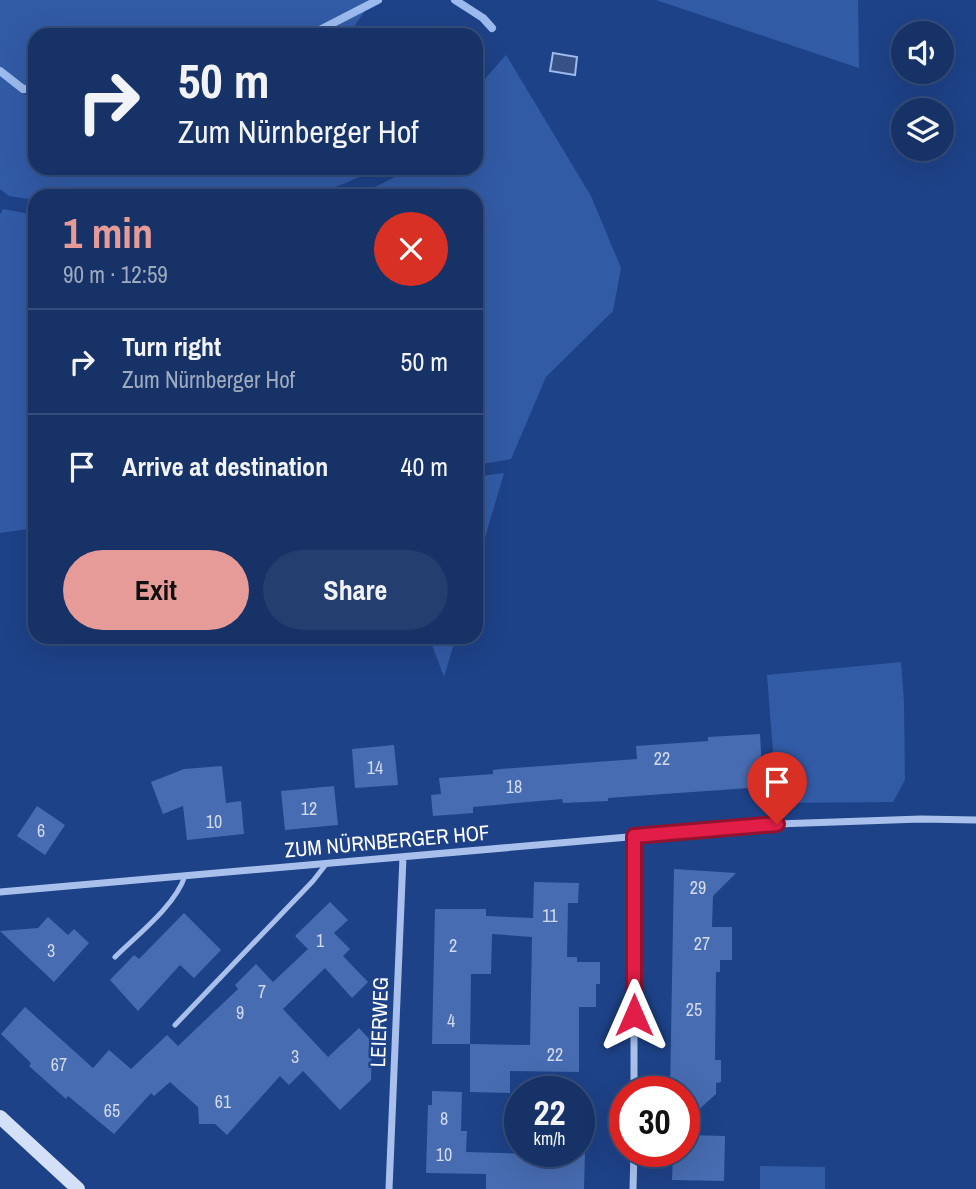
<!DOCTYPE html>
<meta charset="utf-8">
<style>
:root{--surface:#163266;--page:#233e6f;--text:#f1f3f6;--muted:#9eaabf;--line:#354d7a;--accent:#e69b98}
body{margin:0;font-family:"Archivo Narrow",sans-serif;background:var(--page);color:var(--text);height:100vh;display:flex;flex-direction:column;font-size:26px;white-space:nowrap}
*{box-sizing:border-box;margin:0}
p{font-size:23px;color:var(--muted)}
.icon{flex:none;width:38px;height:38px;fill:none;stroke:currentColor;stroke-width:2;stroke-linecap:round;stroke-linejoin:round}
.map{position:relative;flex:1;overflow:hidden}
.drawer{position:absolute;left:28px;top:189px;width:455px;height:455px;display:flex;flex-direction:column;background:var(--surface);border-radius:21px;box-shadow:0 7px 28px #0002,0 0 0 2px var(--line)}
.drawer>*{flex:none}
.top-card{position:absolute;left:28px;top:28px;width:455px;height:147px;border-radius:21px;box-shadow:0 7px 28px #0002,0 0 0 2px var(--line);background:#163266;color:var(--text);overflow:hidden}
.buttons{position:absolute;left:891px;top:21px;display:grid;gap:14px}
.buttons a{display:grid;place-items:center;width:63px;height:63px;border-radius:50%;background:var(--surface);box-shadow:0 7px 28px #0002,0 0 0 2px var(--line);font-size:35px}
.speed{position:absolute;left:504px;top:1076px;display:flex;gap:14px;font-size:35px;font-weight:700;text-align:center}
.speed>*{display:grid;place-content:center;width:91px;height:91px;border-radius:50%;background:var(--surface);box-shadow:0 7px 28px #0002,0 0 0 2px var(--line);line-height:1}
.speed small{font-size:18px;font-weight:400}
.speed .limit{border:10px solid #d22;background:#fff;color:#111}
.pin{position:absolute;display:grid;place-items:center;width:60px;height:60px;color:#fff;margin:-72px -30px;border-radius:50% 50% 50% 0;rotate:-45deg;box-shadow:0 0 7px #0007}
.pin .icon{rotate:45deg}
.me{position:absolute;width:77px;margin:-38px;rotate:0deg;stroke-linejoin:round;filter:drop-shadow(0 0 5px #0008)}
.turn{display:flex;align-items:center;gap:24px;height:147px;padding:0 35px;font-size:32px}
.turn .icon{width:91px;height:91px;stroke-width:2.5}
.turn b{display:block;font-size:49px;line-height:60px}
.round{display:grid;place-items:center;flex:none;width:74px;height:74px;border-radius:37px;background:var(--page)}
.summary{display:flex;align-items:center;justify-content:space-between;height:119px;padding:0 35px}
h1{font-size:42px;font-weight:700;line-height:52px;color:var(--accent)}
.primary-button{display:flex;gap:14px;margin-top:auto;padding:14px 35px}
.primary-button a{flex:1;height:80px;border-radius:42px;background:var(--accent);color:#111;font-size:28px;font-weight:700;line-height:80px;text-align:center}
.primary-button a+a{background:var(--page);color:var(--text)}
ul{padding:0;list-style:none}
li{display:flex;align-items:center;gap:21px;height:105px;padding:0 35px;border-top:2px solid var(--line)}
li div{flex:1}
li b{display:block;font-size:26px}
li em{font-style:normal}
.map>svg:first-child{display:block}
.green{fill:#325ba6}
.water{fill:#375286;stroke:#9cbaed;stroke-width:2}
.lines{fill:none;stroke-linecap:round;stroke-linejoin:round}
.stream{stroke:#9cbaed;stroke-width:8}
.building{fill:#476cb1;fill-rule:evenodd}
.service{stroke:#a8c0eb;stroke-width:5}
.minor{stroke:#a8c0eb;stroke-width:7}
.secondary{stroke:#d4e0f8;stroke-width:14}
.route-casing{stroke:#92132f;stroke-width:18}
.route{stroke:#e11d48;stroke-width:12}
.labels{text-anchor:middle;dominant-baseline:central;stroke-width:5;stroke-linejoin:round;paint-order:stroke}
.number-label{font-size:18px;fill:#d1daec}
.street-label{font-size:21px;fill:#fff;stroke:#1e4288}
</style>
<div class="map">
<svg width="976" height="1189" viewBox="0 0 976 1189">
<rect width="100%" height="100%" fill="#1e4288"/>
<path class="green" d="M 0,0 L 373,0 L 355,25 L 362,35 L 35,35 L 35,95 L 24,93 L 28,97 L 35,96 L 35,168 L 381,168 L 314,196 L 271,196 L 270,193 L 270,196 L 35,196 L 35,200 L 9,196 L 0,189 Z
M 656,0 L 858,0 L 859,68 Z
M 506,55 L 591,196 L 621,268 L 613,311 L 546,377 L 511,459 L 476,465 L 476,196 L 357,196 L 397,176 L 404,168 L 476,168 L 476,89 Z
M 3,209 L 35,215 L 35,528 L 0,533 L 0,215 Z
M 504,473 L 476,568 L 476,477 Z
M 429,637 L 456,637 L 444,677 Z
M 901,662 L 904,702 L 905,780 L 893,802 L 777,803 L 767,675 Z
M 760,1166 L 825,1167 L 825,1189 L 760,1189 Z"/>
<path class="water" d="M 553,53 L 577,57 L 575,75 L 550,71 Z"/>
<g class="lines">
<path class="stream" d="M 455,0 L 483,18 L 492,28
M 310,35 L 378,0
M 0,71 L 23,89 L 35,89"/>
</g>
<path class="building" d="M 760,734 L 763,787 L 608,798 L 608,801 L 563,803 L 562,799 L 473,807 L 473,813 L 433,816 L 431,795 L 441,794 L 439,778 L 493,774 L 493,770 L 500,769 L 637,759 L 636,746 L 708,741 L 708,737 Z
M 394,745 L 398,785 L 355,788 L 352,749 Z
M 222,766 L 226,803 L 241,801 L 244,834 L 187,840 L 183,806 L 163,814 L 151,782 L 184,769 Z
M 334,786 L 338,825 L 285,830 L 281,791 Z
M 37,806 L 65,825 L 45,855 L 17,836 Z
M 674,869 L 736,873 L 713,896 L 712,927 L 732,927 L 732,960 L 720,960 L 720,972 L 716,972 L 715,1060 L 721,1060 L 721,1082 L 716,1083 L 716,1094 L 684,1123 L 684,1092 L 670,1092 Z
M 534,882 L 579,883 L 578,903 L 568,903 L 567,957 L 577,957 L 577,962 L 600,962 L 600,984 L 596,984 L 596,1007 L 579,1007 L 579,1072 L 510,1071 L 510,1093 L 470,1092 L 470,1044 L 432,1044 L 435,909 L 486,909 L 486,916 L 533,918 ZM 492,934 L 532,937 L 530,1045 L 470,1044 L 471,974 L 491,974 Z
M 330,902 L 348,920 L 334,933 L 350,949 L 343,956 L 368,982 L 352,998 L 325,968 L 283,1009 L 328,1057 L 359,1028 L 372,1042 L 371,1080 L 340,1110 L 303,1071 L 289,1085 L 280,1076 L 227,1135 L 215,1124 L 199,1124 L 198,1107 L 170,1082 L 154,1096 L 151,1093 L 114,1134 L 68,1096 L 66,1099 L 29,1066 L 31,1063 L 1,1034 L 25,1007 L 93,1068 L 109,1050 L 131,1069 L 167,1035 L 178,1046 L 238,989 L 235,985 L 256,964 L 273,982 L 308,949 L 295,936 Z
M 184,913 L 221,950 L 194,978 L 180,965 L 138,1011 L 110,980 L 134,955 L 139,959 Z
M 48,917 L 68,935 L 74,929 L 89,943 L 54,982 L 0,931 L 38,928 Z
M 432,1091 L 462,1092 L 461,1131 L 467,1131 L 466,1152 L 532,1154 L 532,1152 L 585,1152 L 584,1189 L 486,1189 L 486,1174 L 426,1173 L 428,1105 L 432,1105 Z
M 684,1135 L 725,1136 L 724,1181 L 672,1180 L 673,1152 L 684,1152 Z"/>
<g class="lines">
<path class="service" d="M 115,957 C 137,935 175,906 185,876
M 175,1025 L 313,881 L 327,863"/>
<path class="minor" d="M 0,892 L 777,824 L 921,819 L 976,820
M 634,1092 L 634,836
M 389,1189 L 403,857
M 633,1189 L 634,1152"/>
<path class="secondary" d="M 0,1117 L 78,1189"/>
</g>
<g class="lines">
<defs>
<path id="route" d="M 634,1015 L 634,836 L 777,824"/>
</defs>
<use href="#route" class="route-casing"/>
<use href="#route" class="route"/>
</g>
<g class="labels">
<g class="number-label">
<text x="662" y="758">22</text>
<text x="375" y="767">14</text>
<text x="514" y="786">18</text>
<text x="309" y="808">12</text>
<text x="214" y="821">10</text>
<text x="41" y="830">6</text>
<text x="698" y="887">29</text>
<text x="550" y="915">11</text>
<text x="320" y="940">1</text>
<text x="702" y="943">27</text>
<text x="453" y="945">2</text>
<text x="51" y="950">3</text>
<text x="262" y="991">7</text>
<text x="694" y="1009">25</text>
<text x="240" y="1012">9</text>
<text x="451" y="1020">4</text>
<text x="555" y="1054">22</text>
<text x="295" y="1056">3</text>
<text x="59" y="1064">67</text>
<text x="223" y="1101">61</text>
<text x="112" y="1110">65</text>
<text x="444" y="1118">8</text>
<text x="444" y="1154">10</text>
</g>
<g class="street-label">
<text transform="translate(387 841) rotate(-5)">ZUM NÜRNBERGER HOF</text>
<text transform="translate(379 1022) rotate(-88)">LEIERWEG</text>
</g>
</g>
</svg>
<div class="buttons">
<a><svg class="icon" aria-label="sound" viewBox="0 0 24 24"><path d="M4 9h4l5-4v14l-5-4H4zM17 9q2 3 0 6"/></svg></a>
<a><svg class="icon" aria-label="layers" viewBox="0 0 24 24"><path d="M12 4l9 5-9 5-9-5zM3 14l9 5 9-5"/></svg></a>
</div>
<div class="speed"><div>22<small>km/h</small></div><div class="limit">30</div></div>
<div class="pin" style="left:777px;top:824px;background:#d93025"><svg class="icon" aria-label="arrive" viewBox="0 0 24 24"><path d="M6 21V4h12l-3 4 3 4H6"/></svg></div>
<svg class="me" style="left:634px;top:1015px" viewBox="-20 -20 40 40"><path d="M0-17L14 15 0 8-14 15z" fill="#e11d48" stroke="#fff" stroke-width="4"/></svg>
<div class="top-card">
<div class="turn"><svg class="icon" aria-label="right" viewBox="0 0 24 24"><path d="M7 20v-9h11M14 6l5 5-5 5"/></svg><div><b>50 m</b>Zum Nürnberger Hof</div></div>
</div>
<section class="drawer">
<div class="summary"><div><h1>1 min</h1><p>90 m · 12:59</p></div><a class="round" style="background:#d93025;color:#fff"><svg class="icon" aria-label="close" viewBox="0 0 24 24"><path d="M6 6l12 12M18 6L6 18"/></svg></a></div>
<ul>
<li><svg class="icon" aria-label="right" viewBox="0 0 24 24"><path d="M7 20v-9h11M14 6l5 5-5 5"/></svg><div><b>Turn right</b><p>Zum Nürnberger Hof</p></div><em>50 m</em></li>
<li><svg class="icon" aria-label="arrive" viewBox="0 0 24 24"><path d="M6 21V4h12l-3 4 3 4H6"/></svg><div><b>Arrive at destination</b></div><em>40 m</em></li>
</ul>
<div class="primary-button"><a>Exit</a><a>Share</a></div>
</section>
</div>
